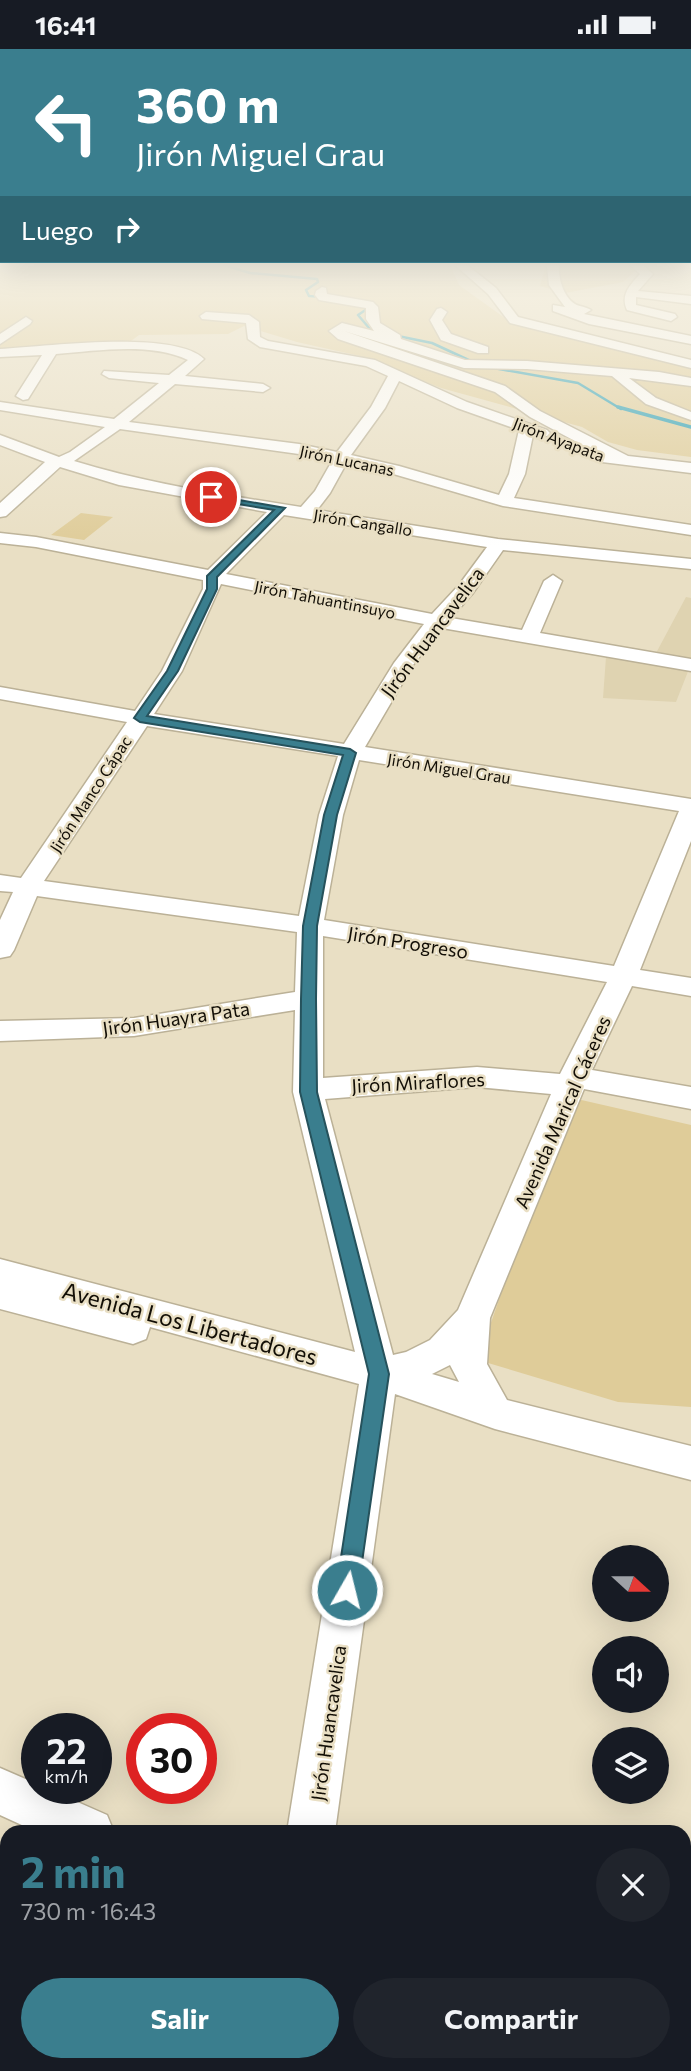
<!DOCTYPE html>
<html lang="es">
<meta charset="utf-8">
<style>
:root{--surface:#171b24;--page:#20242c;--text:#f1f3f6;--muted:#9ea1a6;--accent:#3a7e8e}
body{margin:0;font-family:Commissioner,sans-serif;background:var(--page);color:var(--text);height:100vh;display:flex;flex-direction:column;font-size:26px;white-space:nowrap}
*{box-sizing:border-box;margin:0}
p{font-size:23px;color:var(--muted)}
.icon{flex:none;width:38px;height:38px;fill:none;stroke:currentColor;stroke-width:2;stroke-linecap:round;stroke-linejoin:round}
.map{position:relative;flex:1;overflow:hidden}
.panel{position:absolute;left:0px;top:1776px;width:691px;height:247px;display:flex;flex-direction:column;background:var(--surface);border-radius:21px 21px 0 0;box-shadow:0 7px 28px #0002}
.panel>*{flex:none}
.guide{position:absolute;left:0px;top:0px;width:691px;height:214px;box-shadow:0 7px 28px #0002;background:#3a7e8e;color:#fff;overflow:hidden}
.needle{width:46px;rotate:111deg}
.controls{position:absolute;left:592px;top:1496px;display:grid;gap:14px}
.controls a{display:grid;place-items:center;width:77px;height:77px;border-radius:50%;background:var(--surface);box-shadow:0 7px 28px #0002;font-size:35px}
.speed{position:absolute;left:21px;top:1664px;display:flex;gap:14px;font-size:35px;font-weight:700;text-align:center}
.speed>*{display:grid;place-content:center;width:91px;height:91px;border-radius:50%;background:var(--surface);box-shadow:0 7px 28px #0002;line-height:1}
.speed small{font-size:18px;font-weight:400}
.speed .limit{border:10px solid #d22;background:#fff;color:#111}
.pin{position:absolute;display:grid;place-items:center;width:60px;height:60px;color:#fff;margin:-30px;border:4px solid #fff;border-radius:50%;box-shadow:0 2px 7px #0007}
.me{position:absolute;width:77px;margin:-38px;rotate:8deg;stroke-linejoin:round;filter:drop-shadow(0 0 5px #0008)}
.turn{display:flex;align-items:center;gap:24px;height:147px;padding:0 21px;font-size:32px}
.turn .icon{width:91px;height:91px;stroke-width:2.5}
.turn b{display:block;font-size:49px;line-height:60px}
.then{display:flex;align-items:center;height:66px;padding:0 21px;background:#0003;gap:14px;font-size:26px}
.round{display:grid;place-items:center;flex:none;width:74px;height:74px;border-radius:37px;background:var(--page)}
.overview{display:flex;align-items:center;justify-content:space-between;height:119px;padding:0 21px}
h1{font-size:42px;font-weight:700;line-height:52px;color:var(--accent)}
.cta{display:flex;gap:14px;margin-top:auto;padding:14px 21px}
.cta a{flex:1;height:80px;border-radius:42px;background:var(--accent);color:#fff;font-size:28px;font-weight:700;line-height:80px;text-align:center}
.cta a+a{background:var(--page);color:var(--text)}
.status{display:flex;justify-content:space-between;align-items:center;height:49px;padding:0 35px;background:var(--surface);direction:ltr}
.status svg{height:19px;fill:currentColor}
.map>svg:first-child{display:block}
.built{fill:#dfd3b1}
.green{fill:#dfcc99}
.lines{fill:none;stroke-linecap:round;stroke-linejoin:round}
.stream-far1{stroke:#229db6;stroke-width:2.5}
.stream{stroke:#229db6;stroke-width:3.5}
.minor-casing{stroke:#bbb197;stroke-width:3}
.minor{fill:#fff;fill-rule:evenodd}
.route{fill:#3a7e8e;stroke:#26525c;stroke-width:2}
.labels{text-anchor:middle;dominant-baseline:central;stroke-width:5;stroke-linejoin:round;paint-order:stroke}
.far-street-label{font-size:16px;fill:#120e06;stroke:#e9dfc4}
.street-label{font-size:19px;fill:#120e06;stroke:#e9dfc4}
.near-street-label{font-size:23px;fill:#120e06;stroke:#e9dfc4}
</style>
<div class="status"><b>16:41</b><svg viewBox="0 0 49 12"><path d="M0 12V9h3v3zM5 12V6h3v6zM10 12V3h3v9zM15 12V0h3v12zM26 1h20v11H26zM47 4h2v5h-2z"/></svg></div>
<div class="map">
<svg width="691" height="2022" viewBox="0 0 691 2022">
<rect width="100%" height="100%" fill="#e9dfc4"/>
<path class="built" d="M 686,548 L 691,549 L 691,612 L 655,606 Z
M 606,608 L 689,620 L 676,653 L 603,649 Z"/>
<path class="green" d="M 0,216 L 450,216 L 459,236 L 509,272 L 691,316 L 691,408 L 637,401 L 608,393 L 582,378 L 441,339 L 360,307 L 297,293 L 244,277 L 228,285 L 139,286 L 131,292 L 0,302 Z
M 543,216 L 642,216 L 623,233 L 565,244 L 540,237 L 545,219 Z
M 81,464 L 113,468 L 84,491 L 51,486 Z
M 577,1050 L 691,1076 L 691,1358 L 618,1353 L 478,1311 L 517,1199 Z"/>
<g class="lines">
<path class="stream-far1" d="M 224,216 L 250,224 L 317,230 L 318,233 L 306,241 L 309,247 L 325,248
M 364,256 L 367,260 L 358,266 L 370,280 L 381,283
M 393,286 L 432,294 L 473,313
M 488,318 L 578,334 L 621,360"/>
<path class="stream" d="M 618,358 L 691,378"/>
<defs>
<path id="minor" d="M 455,216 L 467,216 L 496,239 L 518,268 L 691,311 L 691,319 L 510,274 L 488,245 Z
M 547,216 L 559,216 C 558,231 565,253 580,257 C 584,258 588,259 591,261 L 584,265 L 691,287 L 691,295 L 589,275 L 553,262 L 553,256 L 565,258 L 549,236 Z
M 630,216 L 643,216 L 653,225 L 638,242 L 691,247 L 691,255 L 636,248 L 636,256 L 675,265 L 677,268 L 671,272 L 627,261 C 620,246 630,236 640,225 Z
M 322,238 L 326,239 L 327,245 L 373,253 L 378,258 L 380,274 L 400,286 L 401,290 L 465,311 L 527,312 L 659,323 L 691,329 L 691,337 L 629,329 L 656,349 L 691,363 L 691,371 L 646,355 L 612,327 L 527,320 L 464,319 L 344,282 L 505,337 L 540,362 L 628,407 L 691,414 L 691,424 L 602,413 L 600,410 L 603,407 L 530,368 L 495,343 L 338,290 L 329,282 L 342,274 L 374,282 L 366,270 L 366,259 L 319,251 L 315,246 L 316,242 Z
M 441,259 L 447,263 L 442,271 L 451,285 L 488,298 L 488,304 L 478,304 L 441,291 L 430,271 L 437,260 Z
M 206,263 L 249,266 L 259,273 L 260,288 L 268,292 L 375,311 L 467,353 L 547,381 L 550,384 L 547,387 L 533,386 L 525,425 L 514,449 L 691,476 L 691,486 L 503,457 L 390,424 L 346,415 L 330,444 L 317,461 L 498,490 L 691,510 L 691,520 L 503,501 L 473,544 L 451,569 L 522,581 L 544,532 L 553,526 L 562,532 L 540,584 L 691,610 L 691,622 L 442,579 L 413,616 L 365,698 L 691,750 L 691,792 L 640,921 L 691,929 L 691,947 L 632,937 L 592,1021 L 691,1038 L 691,1060 L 584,1040 L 490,1269 L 487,1315 L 507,1351 L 691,1397 L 691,1431 L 495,1380 L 395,1345 L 335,1783 L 287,1783 L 359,1335 L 150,1278 L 146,1290 L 133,1295 L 0,1260 L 0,1210 L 355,1303 L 293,1043 L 295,961 L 134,987 L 0,992 L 0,972 L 134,969 L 295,943 L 297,883 L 37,847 L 14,901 L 10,907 L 0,909 L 0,871 L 13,843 L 0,842 L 0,826 L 21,829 L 127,673 L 0,650 L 0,638 L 135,662 L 162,622 L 203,540 L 203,531 L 36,498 L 0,494 L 0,484 L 36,488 L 208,521 L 267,463 L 119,436 L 60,418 L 6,467 L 0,468 L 0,454 L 45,413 L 0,396 L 0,386 L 59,408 L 70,403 L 105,378 L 0,361 L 0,353 L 114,370 L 159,334 L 109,329 L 102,325 L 104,322 L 169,326 L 188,311 C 150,293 97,302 56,305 L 28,350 L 23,351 L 16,347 L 42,306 L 0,308 L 0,300 C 44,298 173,280 204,310 L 185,327 L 263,335 L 270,339 L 263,343 L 175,335 L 129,373 L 299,395 L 337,403 L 371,358 L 388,327 L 366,317 L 260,298 L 248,290 L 246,274 L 202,270 L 200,267 ZM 399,332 L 457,359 L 519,381 L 509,425 L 499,446 L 399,417 L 351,406 L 385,359 ZM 120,380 L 299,405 L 332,412 L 315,442 L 301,458 C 225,446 148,435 74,412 ZM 284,466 L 487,498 L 459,536 L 432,565 L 226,525 ZM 221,535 L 424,575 L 394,614 L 344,695 L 154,665 L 182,622 ZM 147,677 L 338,707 L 319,766 L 299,867 L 44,832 ZM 359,711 L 679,762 L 614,917 L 324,871 L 343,766 ZM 323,887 L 607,933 L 560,1025 L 477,1018 L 323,1029 ZM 477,1038 L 551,1045 L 458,1261 L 430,1291 L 406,1303 L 393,1306 L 325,1050 ZM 450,1316 L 459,1333 L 432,1325 Z
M 26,268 L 32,272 L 30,275 L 0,295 L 0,285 Z
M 0,1719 L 37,1735 L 37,1740 L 48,1740 L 107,1766 L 114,1783 L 37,1783 L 0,1766 Z
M 243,2016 L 297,2016 L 295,2022 L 241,2022 Z
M 559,2016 L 623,2016 L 626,2022 L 562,2022 Z"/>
</defs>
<use href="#minor" class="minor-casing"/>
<use href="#minor" class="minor"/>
</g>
<linearGradient id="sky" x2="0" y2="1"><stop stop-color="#59abd4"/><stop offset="0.43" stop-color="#f5f1e4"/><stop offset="1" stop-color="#f5f1e4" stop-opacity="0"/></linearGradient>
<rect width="691" height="499" fill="url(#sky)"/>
<path class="route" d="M 211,446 L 285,459 L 217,528 L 217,540 L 178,622 L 147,667 L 350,700 L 356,704 L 337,766 L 317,877 L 316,950 L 317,1043 L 389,1325 L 358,1541 L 355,1548 L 347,1552 L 339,1548 L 336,1541 L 369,1325 L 300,1043 L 301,950 L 303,877 L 324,766 L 343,706 L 140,673 L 134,669 L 167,622 L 207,540 L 207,527 L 274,461 L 208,450 L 206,448 Z"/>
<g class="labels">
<g class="far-street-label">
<text transform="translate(559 390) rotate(21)">Jirón Ayapata</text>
<text transform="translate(347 411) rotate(12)">Jirón Lucanas</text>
<text transform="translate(363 473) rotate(9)">Jirón Cangallo</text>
<text transform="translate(325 550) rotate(11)">Jirón Tahuantinsuyo</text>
<text transform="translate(449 719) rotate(9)">Jirón Miguel Grau</text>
<text transform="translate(90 745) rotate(-57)">Jirón Manco Cápac</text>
</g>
<g class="street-label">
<text transform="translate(432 583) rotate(-53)">Jirón Huancavelica</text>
<text transform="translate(408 893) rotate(9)">Jirón Progreso</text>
<text transform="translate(176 969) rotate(-8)">Jirón Huayra Pata</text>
<text transform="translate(418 1033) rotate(-3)">Jirón Miraflores</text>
<text transform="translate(562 1063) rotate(-66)">Avenida Marical Cáceres</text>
<text transform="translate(328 1674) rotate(-82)">Jirón Huancavelica</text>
</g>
<g class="near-street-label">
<text transform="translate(190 1274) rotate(15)">Avenida Los Libertadores</text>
</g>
</g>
</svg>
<div class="controls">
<a><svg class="needle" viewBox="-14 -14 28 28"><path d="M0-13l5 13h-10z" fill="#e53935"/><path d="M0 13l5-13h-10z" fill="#9ea1a6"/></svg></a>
<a><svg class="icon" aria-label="sound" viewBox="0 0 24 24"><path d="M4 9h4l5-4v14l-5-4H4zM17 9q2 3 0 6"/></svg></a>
<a><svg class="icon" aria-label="layers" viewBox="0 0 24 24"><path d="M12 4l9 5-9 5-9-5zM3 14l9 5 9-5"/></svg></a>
</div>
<div class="speed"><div>22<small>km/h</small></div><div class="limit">30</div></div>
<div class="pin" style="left:211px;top:448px;background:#d93025"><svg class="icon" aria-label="arrive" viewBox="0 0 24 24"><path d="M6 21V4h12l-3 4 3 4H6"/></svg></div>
<svg class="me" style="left:347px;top:1541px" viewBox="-20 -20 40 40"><circle r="17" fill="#3a7e8e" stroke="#fff" stroke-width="3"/><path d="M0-11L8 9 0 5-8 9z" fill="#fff"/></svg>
<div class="guide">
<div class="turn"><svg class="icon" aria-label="left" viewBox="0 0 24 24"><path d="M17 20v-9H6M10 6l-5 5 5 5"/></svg><div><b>360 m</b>Jirón Miguel Grau</div></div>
<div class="then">Luego<svg class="icon" aria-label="right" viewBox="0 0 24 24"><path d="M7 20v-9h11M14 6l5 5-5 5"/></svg></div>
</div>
<section class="panel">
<div class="overview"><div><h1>2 min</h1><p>730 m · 16:43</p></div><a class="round"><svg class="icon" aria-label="close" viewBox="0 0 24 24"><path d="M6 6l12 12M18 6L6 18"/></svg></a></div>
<div class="cta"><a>Salir</a><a>Compartir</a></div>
</section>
</div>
